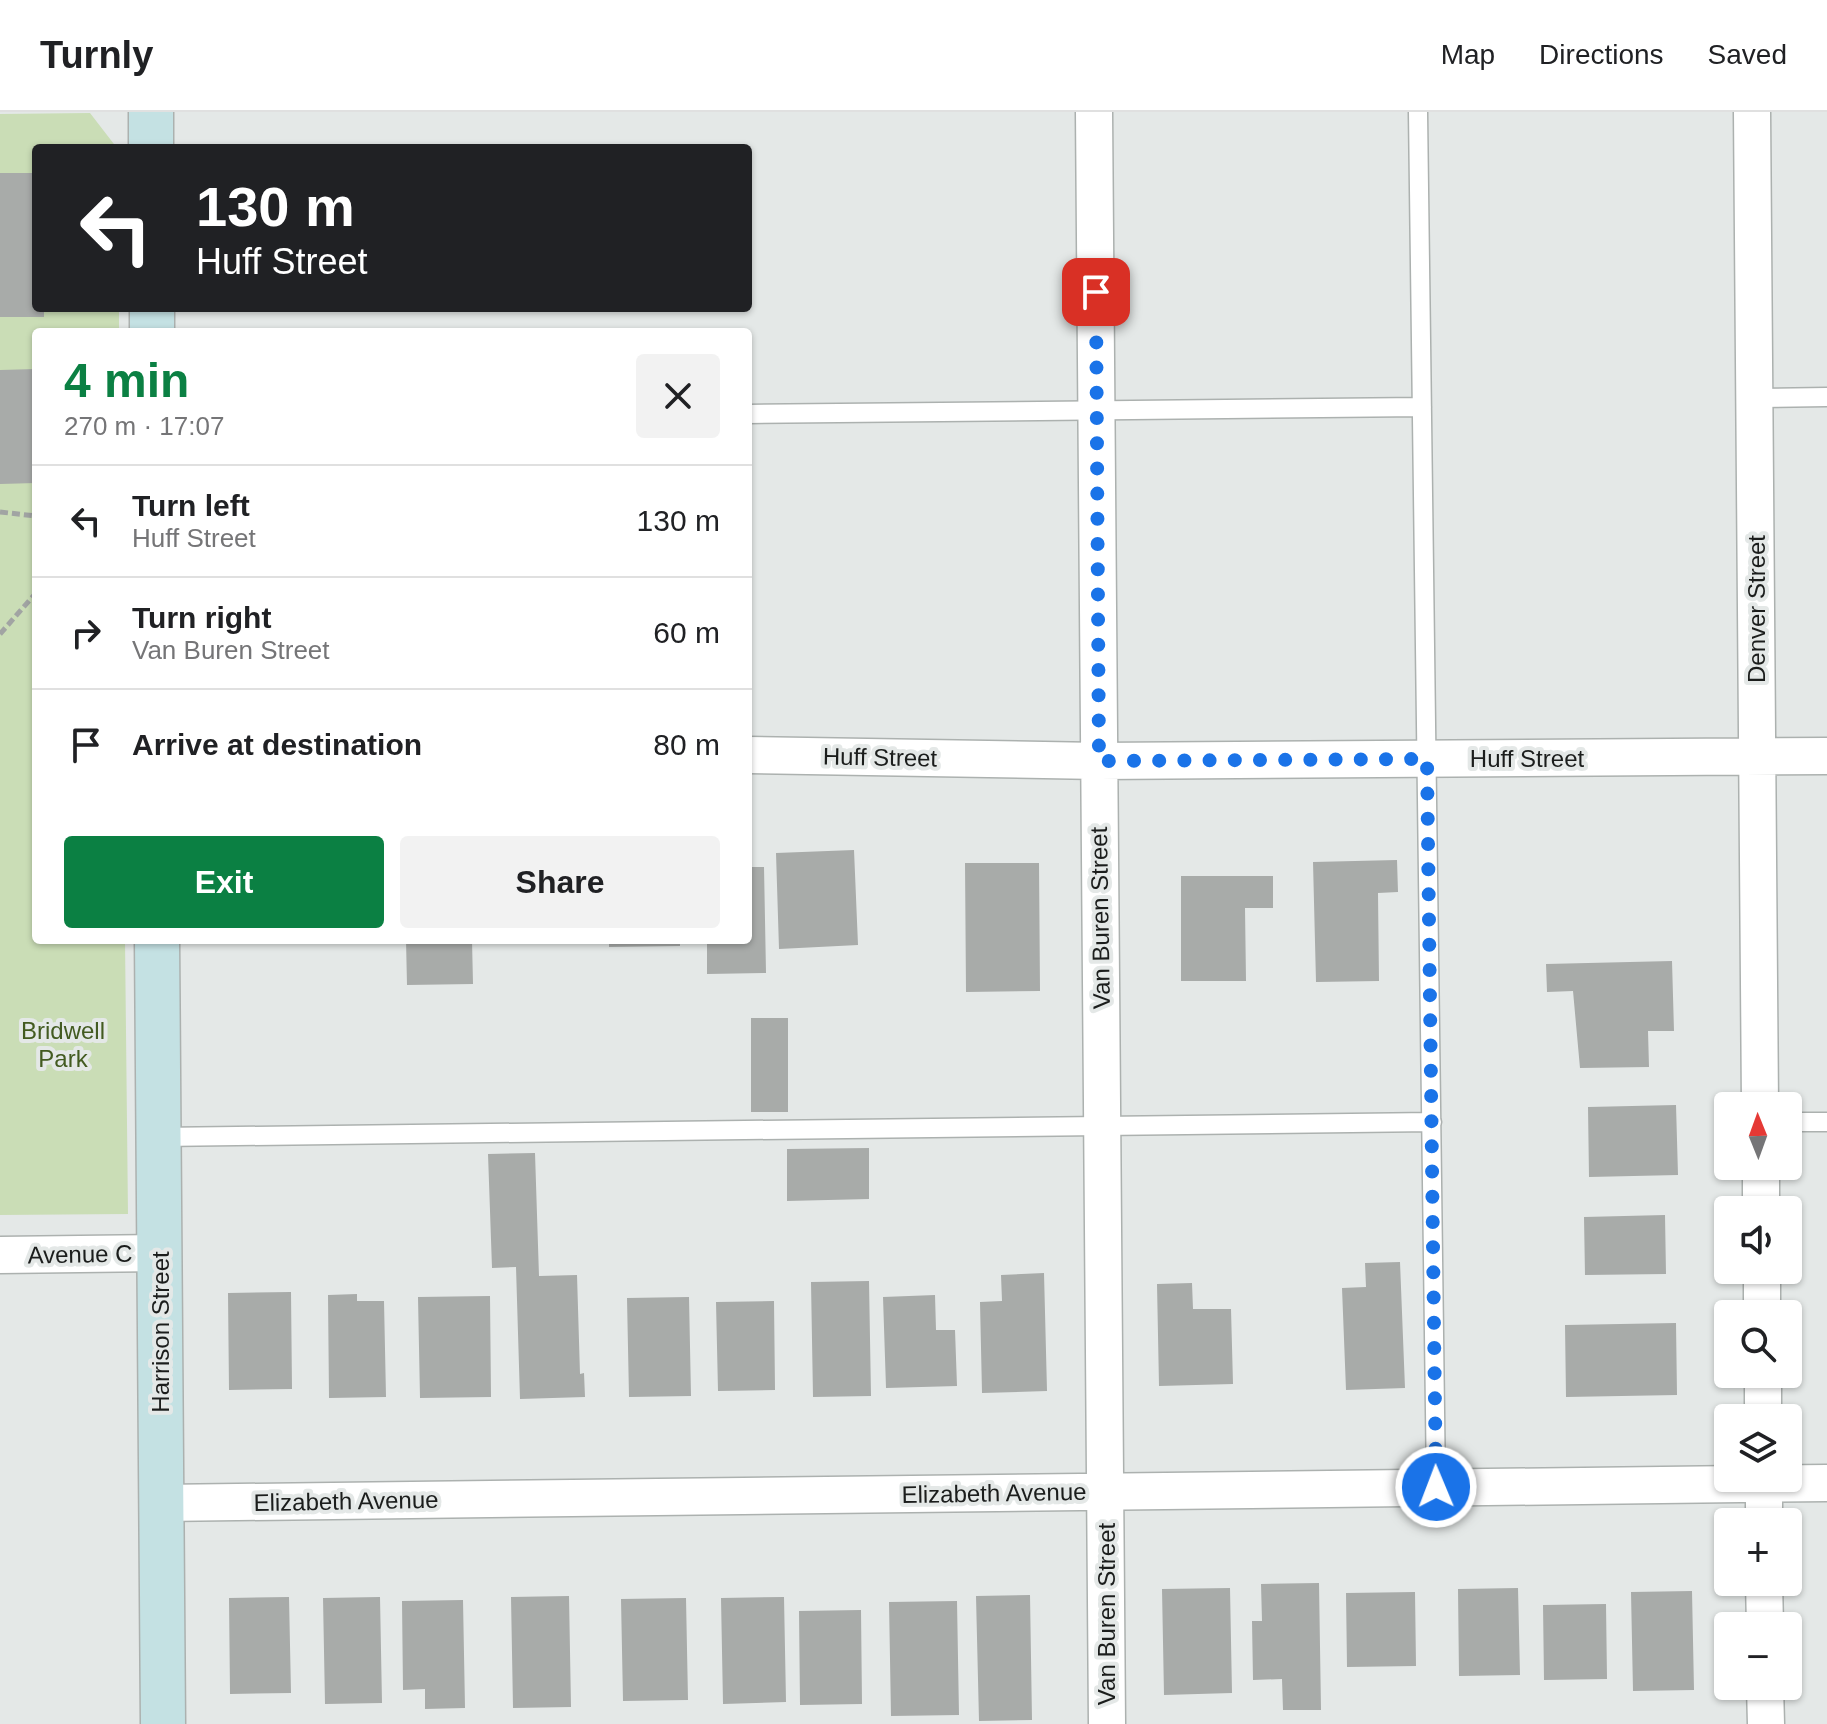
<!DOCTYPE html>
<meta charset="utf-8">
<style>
:root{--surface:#fff;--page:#f2f2f2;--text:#202124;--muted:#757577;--line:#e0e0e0;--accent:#0b8043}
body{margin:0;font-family:Helvetica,sans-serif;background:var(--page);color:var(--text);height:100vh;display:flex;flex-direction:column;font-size:30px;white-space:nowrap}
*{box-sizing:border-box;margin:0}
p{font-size:26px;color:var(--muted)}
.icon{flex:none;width:44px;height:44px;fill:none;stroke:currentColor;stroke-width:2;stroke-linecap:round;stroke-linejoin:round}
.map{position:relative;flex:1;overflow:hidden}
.side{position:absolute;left:32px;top:216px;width:720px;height:616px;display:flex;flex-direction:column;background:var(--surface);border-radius:8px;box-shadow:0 2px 6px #0004}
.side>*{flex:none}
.hud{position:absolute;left:32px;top:32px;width:720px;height:168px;border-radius:8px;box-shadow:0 2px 6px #0004;background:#202124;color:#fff;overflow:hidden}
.needle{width:52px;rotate:359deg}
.tools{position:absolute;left:1714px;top:980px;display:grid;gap:16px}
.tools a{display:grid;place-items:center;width:88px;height:88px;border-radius:8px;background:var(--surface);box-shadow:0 2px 6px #0004;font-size:40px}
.pin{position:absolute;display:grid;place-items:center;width:68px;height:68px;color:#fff;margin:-34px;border-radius:16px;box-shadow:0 4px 12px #0006}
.me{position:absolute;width:88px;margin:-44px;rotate:359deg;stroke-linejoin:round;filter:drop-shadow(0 0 6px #0008)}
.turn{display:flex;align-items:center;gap:28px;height:168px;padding:0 32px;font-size:36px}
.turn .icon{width:104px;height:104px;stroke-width:2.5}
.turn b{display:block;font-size:56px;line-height:68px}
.round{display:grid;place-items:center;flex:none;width:84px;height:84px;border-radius:8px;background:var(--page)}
.overview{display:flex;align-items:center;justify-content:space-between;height:136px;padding:0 32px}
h1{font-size:48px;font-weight:700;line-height:60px;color:var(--accent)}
.action{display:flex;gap:16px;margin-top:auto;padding:16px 32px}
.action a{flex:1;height:92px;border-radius:8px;background:var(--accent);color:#fff;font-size:32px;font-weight:700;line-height:92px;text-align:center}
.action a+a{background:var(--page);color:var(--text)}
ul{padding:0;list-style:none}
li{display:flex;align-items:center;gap:24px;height:112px;padding:0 32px;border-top:2px solid var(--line)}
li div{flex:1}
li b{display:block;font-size:30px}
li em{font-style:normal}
header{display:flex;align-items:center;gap:48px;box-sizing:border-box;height:112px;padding:0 40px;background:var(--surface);border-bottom:2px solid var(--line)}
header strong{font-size:38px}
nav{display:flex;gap:44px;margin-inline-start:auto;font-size:28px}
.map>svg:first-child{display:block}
.green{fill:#caddb6}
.building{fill:#a8aba9}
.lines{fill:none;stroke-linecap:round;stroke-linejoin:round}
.lane-casing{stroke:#acb1af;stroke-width:21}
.street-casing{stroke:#acb1af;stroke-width:39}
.secondary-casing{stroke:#acb1af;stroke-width:47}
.path{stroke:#a1a4a3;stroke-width:5;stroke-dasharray:8 4;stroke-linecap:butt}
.lane{stroke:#fff;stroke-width:18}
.street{stroke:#fff;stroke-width:36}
.secondary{stroke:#c4e1e3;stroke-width:44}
.route{stroke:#1a73e8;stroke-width:14;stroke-dasharray:0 25.2}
.labels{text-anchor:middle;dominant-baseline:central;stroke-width:8;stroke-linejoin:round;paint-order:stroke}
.street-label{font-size:24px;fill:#1b1d1c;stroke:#e4e8e7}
.park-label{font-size:24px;fill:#435b21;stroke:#e4e8e7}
</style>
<header>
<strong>Turnly</strong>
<nav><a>Map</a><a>Directions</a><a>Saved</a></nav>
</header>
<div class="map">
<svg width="1827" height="1612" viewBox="0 0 1827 1612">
<rect width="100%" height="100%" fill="#e4e8e7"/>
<path class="green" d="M 90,1 L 117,36 L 36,36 L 36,196 L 119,196 L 119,220 L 36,220 L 36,828 L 125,828 L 128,1102 L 0,1103 L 0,2 Z"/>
<path class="building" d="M 0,61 L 36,61 L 36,196 L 44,196 L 44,205 L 0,205 Z
M 36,257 L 36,371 L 0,372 L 0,258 Z
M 854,738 L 858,833 L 779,837 L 776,741 Z
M 1397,748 L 1398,780 L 1378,781 L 1379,869 L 1316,870 L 1313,750 Z
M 965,751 L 1039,751 L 1040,879 L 966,880 Z
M 748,755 L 764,755 L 766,861 L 707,862 L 707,828 L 748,828 Z
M 1181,764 L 1273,764 L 1273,796 L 1245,796 L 1246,869 L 1181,869 Z
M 406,828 L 472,828 L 473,872 L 407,873 Z
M 609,828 L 680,828 L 680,834 L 609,835 Z
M 1672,849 L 1674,919 L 1648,919 L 1649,955 L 1580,956 L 1573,879 L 1547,880 L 1546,852 Z
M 751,906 L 788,906 L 788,1000 L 751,1000 Z
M 1676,993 L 1678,1063 L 1589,1065 L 1588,995 Z
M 869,1036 L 869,1087 L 787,1089 L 787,1037 Z
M 535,1041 L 539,1164 L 577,1163 L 580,1262 L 584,1261 L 585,1285 L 520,1287 L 516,1155 L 492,1156 L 488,1042 Z
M 1665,1103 L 1666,1162 L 1585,1163 L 1584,1105 Z
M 1400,1150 L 1405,1276 L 1346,1278 L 1342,1176 L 1366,1175 L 1365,1151 Z
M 1044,1161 L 1047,1279 L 982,1281 L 980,1190 L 1002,1189 L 1001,1163 Z
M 869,1169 L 871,1284 L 813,1285 L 811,1170 Z
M 1192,1171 L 1193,1197 L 1231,1197 L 1233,1272 L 1159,1274 L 1157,1172 Z
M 291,1180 L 292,1277 L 229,1278 L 228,1181 Z
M 357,1182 L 357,1189 L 384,1189 L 386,1285 L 329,1286 L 328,1183 Z
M 935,1183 L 936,1218 L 955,1218 L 957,1274 L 886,1276 L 883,1185 Z
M 490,1184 L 491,1285 L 420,1286 L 418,1185 Z
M 689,1185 L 691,1284 L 629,1285 L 627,1186 Z
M 774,1189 L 775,1278 L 718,1279 L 716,1190 Z
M 1676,1211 L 1677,1283 L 1566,1285 L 1565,1213 Z
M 1319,1471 L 1321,1598 L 1283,1598 L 1282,1567 L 1253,1568 L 1252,1509 L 1262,1509 L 1261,1472 Z
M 1230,1476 L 1232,1581 L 1164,1583 L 1162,1477 Z
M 1518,1476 L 1520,1563 L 1459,1564 L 1458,1477 Z
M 1692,1479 L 1694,1578 L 1633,1579 L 1631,1480 Z
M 1415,1480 L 1416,1554 L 1347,1555 L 1346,1481 Z
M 1030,1483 L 1032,1608 L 979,1609 L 976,1484 Z
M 569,1484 L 571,1595 L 513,1596 L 511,1485 Z
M 289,1485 L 291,1581 L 230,1582 L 229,1486 Z
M 380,1485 L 382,1591 L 325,1592 L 323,1486 Z
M 784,1485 L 786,1590 L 723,1592 L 721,1486 Z
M 686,1486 L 688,1588 L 623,1589 L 621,1487 Z
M 463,1488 L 465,1596 L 425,1597 L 425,1577 L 403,1578 L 402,1489 Z
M 957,1489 L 959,1603 L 891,1604 L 889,1490 Z
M 1606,1492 L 1607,1567 L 1544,1568 L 1543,1493 Z
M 861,1498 L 862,1592 L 800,1593 L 799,1499 Z"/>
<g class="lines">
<defs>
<path id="lane" d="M 1418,0 L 1436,1375
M 1755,286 L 1827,285
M 748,302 L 1422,295
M 1788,1010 L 1827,1010
M 159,1025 L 1432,1010"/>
<path id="street" d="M 1094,0 L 1107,1612
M 1752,0 L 1760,994
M 748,643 L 1099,649 L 1827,644
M 1761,1054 L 1761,1098
M 0,1143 L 160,1141
M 1762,1158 L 1762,1202
M 1763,1262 L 1763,1306
M 1764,1366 L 1764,1410
M 161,1391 L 1827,1371
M 1764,1470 L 1765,1514
M 1765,1574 L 1766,1612"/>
<path id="secondary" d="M 151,0 L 151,36
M 152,196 L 152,220
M 157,828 L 163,1612"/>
</defs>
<use href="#lane" class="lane-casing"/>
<use href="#street" class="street-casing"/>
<use href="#secondary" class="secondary-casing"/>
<path class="path" d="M 0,400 L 36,404
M 0,522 L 36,481"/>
<use href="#lane" class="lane"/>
<use href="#street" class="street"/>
<use href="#secondary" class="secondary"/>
</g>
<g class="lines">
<path class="route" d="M 1096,180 L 1099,649 L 1427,647 L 1436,1375"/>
</g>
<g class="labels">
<g class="street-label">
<text transform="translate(1756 497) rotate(-90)">Denver Street</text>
<text transform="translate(880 645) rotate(1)">Huff Street</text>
<text x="1527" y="646">Huff Street</text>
<text transform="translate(1100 806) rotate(-91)">Van Buren Street</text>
<text transform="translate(80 1142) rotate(-1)">Avenue C</text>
<text transform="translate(160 1220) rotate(-90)">Harrison Street</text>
<text transform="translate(994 1381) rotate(-1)">Elizabeth Avenue</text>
<text transform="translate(346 1389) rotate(-1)">Elizabeth Avenue</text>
<text transform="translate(1106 1502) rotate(-90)">Van Buren Street</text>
</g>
<g class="park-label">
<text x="63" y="918">Bridwell<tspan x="63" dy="28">Park</tspan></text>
</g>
</g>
</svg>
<div class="tools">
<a><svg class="needle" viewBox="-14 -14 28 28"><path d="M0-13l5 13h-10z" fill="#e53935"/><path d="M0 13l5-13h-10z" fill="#757577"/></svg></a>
<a><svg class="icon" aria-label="sound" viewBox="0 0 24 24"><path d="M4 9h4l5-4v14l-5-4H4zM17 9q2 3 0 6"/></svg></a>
<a><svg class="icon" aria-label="search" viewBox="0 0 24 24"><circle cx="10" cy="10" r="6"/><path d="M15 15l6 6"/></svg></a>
<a><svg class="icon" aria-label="layers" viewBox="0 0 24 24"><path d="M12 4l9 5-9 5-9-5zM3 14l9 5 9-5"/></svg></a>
<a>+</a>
<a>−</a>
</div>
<div class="pin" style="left:1096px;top:180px;background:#d93025"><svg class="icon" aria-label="arrive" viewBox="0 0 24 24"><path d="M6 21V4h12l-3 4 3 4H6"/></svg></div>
<svg class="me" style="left:1436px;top:1375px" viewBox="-20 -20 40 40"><circle r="17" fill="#1a73e8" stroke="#fff" stroke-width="3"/><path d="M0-11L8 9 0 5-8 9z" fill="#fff"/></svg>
<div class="hud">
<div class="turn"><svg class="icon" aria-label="left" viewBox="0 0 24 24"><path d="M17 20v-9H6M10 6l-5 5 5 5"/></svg><div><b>130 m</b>Huff Street</div></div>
</div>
<section class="side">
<div class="overview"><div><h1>4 min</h1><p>270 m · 17:07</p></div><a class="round"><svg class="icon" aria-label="close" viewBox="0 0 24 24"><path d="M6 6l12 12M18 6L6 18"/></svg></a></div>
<ul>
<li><svg class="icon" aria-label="left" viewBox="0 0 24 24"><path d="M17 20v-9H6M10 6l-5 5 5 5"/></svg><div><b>Turn left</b><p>Huff Street</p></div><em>130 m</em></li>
<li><svg class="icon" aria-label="right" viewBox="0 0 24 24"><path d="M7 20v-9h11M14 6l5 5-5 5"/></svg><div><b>Turn right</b><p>Van Buren Street</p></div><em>60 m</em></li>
<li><svg class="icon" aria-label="arrive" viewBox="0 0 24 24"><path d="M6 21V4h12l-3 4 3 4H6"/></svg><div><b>Arrive at destination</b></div><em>80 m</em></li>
</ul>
<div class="action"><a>Exit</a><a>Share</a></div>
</section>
</div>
